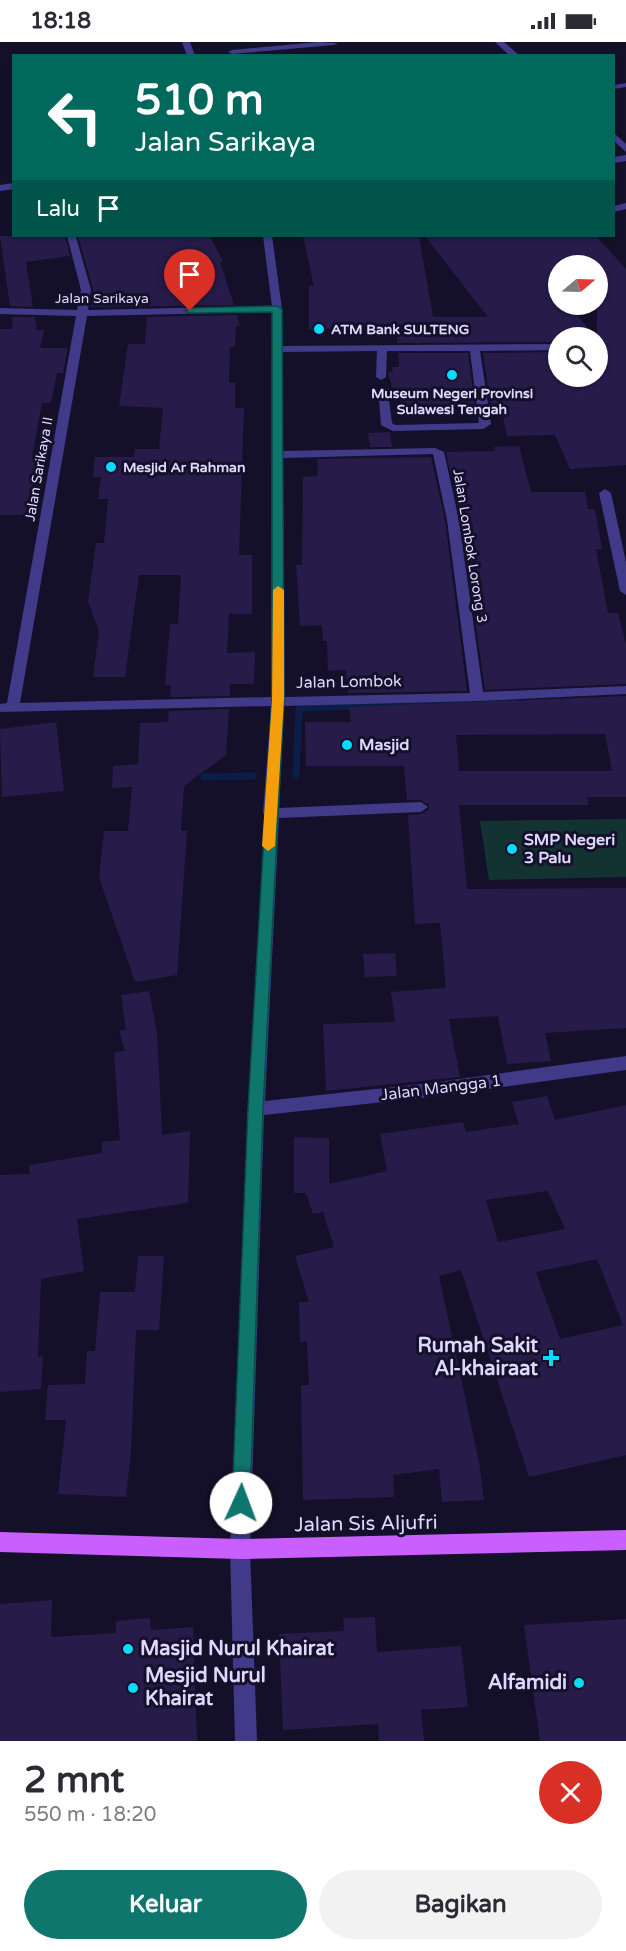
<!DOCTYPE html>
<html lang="id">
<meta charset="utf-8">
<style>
:root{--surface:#fff;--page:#f2f2f3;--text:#2b2b33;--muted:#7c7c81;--accent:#0f766e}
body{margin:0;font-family:"Varela Round",sans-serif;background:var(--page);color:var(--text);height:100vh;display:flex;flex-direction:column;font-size:22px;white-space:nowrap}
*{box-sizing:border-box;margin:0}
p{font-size:20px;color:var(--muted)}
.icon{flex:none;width:33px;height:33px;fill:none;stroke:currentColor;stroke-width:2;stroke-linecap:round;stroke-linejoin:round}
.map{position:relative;height:1699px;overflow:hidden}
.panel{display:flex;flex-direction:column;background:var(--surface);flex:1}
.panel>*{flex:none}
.banner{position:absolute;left:12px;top:12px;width:603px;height:183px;border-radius:0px;box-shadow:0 2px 4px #0004;background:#00695c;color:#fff;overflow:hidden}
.needle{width:39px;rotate:71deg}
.controls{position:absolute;left:548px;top:213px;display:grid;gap:12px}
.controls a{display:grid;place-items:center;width:60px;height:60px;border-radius:50%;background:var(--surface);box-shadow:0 2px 4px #0004;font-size:30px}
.pin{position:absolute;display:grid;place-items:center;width:51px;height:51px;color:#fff;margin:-62px -26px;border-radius:50% 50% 50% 0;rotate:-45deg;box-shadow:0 0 6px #0007}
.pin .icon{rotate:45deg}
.me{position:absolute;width:66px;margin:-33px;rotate:2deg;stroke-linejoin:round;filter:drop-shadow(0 0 4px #0008)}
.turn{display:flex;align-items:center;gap:21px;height:126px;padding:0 24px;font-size:27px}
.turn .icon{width:78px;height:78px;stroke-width:2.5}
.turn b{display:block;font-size:42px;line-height:51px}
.then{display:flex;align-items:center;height:57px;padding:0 24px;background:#0003;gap:12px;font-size:22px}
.round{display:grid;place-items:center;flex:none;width:63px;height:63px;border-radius:32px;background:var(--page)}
.overview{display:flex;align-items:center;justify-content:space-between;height:102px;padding:0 24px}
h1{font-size:36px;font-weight:700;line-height:45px}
.primary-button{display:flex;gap:12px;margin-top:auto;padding:12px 24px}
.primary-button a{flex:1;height:69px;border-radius:36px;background:var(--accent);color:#fff;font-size:24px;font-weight:700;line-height:69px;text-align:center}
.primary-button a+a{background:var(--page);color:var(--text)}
.status{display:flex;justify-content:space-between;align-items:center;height:42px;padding:0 30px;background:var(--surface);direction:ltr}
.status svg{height:16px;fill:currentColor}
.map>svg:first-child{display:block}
.green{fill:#133333}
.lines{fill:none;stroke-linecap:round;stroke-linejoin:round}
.stream{stroke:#0a1e48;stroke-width:7}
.building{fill:#271b4a;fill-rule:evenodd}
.minor{fill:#403a89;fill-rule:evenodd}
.major{fill:#ca5fff;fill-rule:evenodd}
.route{fill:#0f766e;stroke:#0a4d48;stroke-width:1.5}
.slow{fill:#f59e0b}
.poi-dot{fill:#04dbff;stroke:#151029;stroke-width:2}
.labels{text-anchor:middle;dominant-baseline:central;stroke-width:6;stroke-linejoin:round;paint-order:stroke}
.far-street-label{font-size:14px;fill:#ded8ff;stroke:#151029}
.far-poi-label{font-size:14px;font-weight:bold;fill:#ded8ff;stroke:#151029;text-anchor:start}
.street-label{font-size:16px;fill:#ded8ff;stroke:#151029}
.poi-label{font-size:16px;font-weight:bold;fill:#ded8ff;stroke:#151029;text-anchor:start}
.near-poi-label{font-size:20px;font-weight:bold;fill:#ded8ff;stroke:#151029;text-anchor:end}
.near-street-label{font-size:20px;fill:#ded8ff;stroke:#151029}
</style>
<div class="status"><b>18:18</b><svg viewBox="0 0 49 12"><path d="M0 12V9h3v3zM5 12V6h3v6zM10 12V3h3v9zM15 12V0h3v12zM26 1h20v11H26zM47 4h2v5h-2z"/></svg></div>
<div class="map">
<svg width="626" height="1699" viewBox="0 0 626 1699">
<rect width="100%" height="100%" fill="#151029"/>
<path class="green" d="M 626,777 L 626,835 L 489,838 L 480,779 Z"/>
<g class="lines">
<path class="stream" d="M 296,734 L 299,666 L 516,658
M 204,735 L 254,734"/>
</g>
<path class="building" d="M 0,194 L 65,194 L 70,214 L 26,220 L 33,265 L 10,264 Z
M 78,194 L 210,194 L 223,220 L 220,220 L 234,263 L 91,265 L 93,247 Z
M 303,194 L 419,194 L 433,275 L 488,275 L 425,194 L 596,194 L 626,227 L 626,423 L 570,427 L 555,393 L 507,394 L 501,364 L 491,364 L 483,311 L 558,310 L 558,334 L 597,334 L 597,224 L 558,224 L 558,262 L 568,262 L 596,296 L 558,296 L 558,300 L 397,301 L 397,286 L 309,287 L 309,244 L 314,244 Z
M 237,273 L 240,284 L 236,284 L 235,305 L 230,305 L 229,341 L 235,341 L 235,366 L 244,366 L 239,513 L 252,513 L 252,572 L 229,572 L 227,611 L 255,610 L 254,642 L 230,642 L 230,654 L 170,655 L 171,643 L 165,643 L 170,582 L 178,582 L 181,533 L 139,533 L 125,635 L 93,635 L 99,589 L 88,560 L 96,501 L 104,501 L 108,457 L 98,457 L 101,435 L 93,435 L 95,415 L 134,415 L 135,407 L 159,407 L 163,366 L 119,364 L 128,302 L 145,302 L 147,275 Z
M 12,275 L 35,275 L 37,288 L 44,288 L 40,306 L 67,306 L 67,310 L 63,331 L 57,331 L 51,361 L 42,361 L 32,415 L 42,415 L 31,473 L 0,473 L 0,287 L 13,287 Z
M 398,311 L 468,311 L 475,364 L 401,366 L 399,347 L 393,348 L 388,331 L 393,329 L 392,325 L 399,325 Z
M 390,390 L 392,405 L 370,405 L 368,391 Z
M 519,404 L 531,450 L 585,450 L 588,467 L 595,467 L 602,507 L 596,507 L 608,571 L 618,571 L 626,603 L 626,642 L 485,648 L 461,478 L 446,410 L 495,409 L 494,405 Z
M 431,415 L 445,478 L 467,649 L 348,651 L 346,628 L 328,629 L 327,599 L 323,599 L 322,583 L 300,584 L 296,523 L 302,523 L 303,435 L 318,434 L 317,417 Z
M 626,654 L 626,755 L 587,755 L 589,763 L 459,763 L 467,847 L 626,846 L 626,986 L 545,991 L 551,1019 L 507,1022 L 498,974 L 449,977 L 460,1035 L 326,1049 L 323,982 L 395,980 L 391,950 L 446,946 L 440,881 L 415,882 L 408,773 L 422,772 L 429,767 L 429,763 L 421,758 L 407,758 L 404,724 L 306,724 L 305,680 L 351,680 L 349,665 ZM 605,692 L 612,729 L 459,729 L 456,693 Z
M 229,667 L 226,713 L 184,744 L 181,789 L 187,789 L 177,933 L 135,940 L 99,835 L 104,789 L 128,789 L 132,745 L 112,746 L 113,724 L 138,722 L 140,681 L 168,680 L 169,669 Z
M 56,680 L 64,749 L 2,755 L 0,687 Z
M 395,911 L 397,934 L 365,935 L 363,912 Z
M 149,949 L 157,991 L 162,1093 L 190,1089 L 188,1161 L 77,1177 L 84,1229 L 41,1237 L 38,1315 L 43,1314 L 41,1347 L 0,1350 L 0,1133 L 30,1132 L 29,1123 L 102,1111 L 102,1100 L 120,1098 L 114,1010 L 125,1009 L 119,989 L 126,988 L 121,953 Z
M 547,1054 L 555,1078 L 626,1063 L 626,1413 L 529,1435 L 461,1228 L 439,1234 L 479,1420 L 484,1458 L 442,1460 L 439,1427 L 393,1433 L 394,1455 L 303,1458 L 301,1343 L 309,1343 L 307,1300 L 300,1300 L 299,1260 L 309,1260 L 295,1214 L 334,1205 L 323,1170 L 313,1172 L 306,1151 L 294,1151 L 294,1095 L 329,1096 L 329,1142 L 387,1129 L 380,1092 L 463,1080 L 466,1090 L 519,1082 L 512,1060 ZM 548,1149 L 565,1187 L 498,1200 L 486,1158 ZM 597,1217 L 623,1283 L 560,1297 L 536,1230 Z
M 138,1214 L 164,1214 L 159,1288 L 136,1288 L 131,1410 L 126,1455 L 58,1452 L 66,1378 L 45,1378 L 48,1343 L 85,1342 L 87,1309 L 95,1309 L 100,1250 L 135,1250 Z
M 52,1558 L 51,1595 L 116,1591 L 116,1579 L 150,1576 L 151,1588 L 193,1585 L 197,1699 L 0,1699 L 0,1562 Z
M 375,1575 L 377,1610 L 461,1604 L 468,1665 L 421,1668 L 424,1699 L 379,1699 L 378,1682 L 283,1688 L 279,1592 L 344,1589 L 343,1576 Z
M 626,1577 L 626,1699 L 540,1699 L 524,1583 Z"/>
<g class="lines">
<path class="minor" d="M 182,0 L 190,0 L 195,14 L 187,14 Z
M 318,0 L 338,1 L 334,3 L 232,12 L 228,10 L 232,8 Z
M 495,0 L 504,0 L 520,14 L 510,14 Z
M 626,41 L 626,45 L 614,47 L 614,43 Z
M 614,91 L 626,102 L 626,110 L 614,99 Z
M 626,113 L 626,119 L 614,121 L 614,115 Z
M 14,141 L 14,147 L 0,149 L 0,143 Z
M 626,161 L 626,167 L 614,170 L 614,164 Z
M 67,194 L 76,195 L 91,248 L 88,268 L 272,264 L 263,194 L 272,194 L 282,267 L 282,304 L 558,302 L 558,308 L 480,309 L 491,382 L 483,387 L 393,389 L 381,383 L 379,358 L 384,355 L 389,358 L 392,381 L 395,383 L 479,381 L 470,309 L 387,309 L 386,335 L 381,338 L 376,335 L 377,309 L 282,310 L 283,409 L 435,406 L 444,410 L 459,478 L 483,650 L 626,644 L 626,652 L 477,659 L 284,664 L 279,766 L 421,760 L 428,765 L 421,770 L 279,776 L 265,1059 L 430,1041 L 626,1014 L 626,1028 L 430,1055 L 264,1073 L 250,1507 L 257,1699 L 235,1699 L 230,1507 L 248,1067 L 265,774 L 263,771 L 271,664 L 0,670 L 0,662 L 7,661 L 76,274 L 0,272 L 0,266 L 77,268 L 81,248 ZM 272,270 L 271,655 L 20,661 L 87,274 ZM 433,412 L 447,478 L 470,651 L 285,655 L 283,416 Z
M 605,447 L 611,451 L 626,520 L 626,553 L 620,549 L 599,451 Z"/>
<path class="major" d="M 626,1488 L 626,1508 L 240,1517 L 0,1510 L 0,1490 L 240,1497 Z"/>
</g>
<path class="route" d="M 277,264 L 282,267 L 284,658 L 263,1067 L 250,1461 L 248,1467 L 241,1470 L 235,1467 L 232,1461 L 248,1067 L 272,658 L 272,270 L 190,271 L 185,269 L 190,266 Z"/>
<path class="slow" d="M 278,544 L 284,548 L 284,658 L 275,804 L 268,809 L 262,804 L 272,658 L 273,548 Z"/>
<g class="poi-dot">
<circle cx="319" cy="287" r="6"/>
<circle cx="452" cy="333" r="6"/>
<circle cx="111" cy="425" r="6"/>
<circle cx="347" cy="703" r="6"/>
<circle cx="512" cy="807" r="6"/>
<path d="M548 1307h6v6h6v6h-6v6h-6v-6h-6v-6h6z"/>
<circle cx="128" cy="1607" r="6"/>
<circle cx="579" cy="1641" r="6"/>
<circle cx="133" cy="1646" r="6"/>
</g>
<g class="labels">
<g class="far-street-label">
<text x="102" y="256">Jalan Sarikaya</text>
<text transform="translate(39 427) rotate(-80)">Jalan Sarikaya II</text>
<text transform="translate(470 504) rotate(81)">Jalan Lombok Lorong 3</text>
</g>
<g class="far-poi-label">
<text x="331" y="287">ATM Bank SULTENG</text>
<text x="452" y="351" text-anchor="middle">Museum Negeri Provinsi<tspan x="452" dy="16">Sulawesi Tengah</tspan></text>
<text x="123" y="425">Mesjid Ar Rahman</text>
</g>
<g class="street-label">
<text transform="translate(349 640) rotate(-1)">Jalan Lombok</text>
<text transform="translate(441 1046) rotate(-7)">Jalan Mangga 1</text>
</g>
<g class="poi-label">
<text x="359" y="703">Masjid</text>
<text x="524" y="798">SMP Negeri<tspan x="524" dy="18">3 Palu</tspan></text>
</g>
<g class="near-poi-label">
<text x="538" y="1304">Rumah Sakit<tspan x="538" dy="23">Al-khairaat</tspan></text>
<text x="140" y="1607" text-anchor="start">Masjid Nurul Khairat</text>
<text x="145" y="1634" text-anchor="start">Mesjid Nurul<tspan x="145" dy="23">Khairat</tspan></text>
<text x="567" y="1641">Alfamidi</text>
</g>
<g class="near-street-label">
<text transform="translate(366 1482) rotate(-1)">Jalan Sis Aljufri</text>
</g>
</g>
</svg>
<div class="controls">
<a><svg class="needle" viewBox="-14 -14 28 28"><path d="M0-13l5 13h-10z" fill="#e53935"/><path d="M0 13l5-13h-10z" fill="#7c7c81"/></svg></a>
<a><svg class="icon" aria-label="search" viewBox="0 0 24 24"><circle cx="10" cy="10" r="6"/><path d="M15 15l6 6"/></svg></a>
</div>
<div class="pin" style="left:190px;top:269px;background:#d93025"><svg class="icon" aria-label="arrive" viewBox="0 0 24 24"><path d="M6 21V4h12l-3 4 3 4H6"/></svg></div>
<svg class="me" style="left:241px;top:1461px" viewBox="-20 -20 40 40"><circle r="19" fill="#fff"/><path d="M0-13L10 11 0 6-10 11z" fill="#0f766e"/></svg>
<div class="banner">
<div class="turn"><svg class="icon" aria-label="left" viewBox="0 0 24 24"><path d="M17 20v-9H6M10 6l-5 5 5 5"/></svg><div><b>510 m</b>Jalan Sarikaya</div></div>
<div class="then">Lalu<svg class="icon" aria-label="arrive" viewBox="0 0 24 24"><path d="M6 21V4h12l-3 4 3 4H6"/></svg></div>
</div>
</div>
<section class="panel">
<div class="overview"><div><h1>2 mnt</h1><p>550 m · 18:20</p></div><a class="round" style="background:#d93025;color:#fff"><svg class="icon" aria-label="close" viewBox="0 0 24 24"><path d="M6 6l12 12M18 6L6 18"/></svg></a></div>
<div class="primary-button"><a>Keluar</a><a>Bagikan</a></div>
</section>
